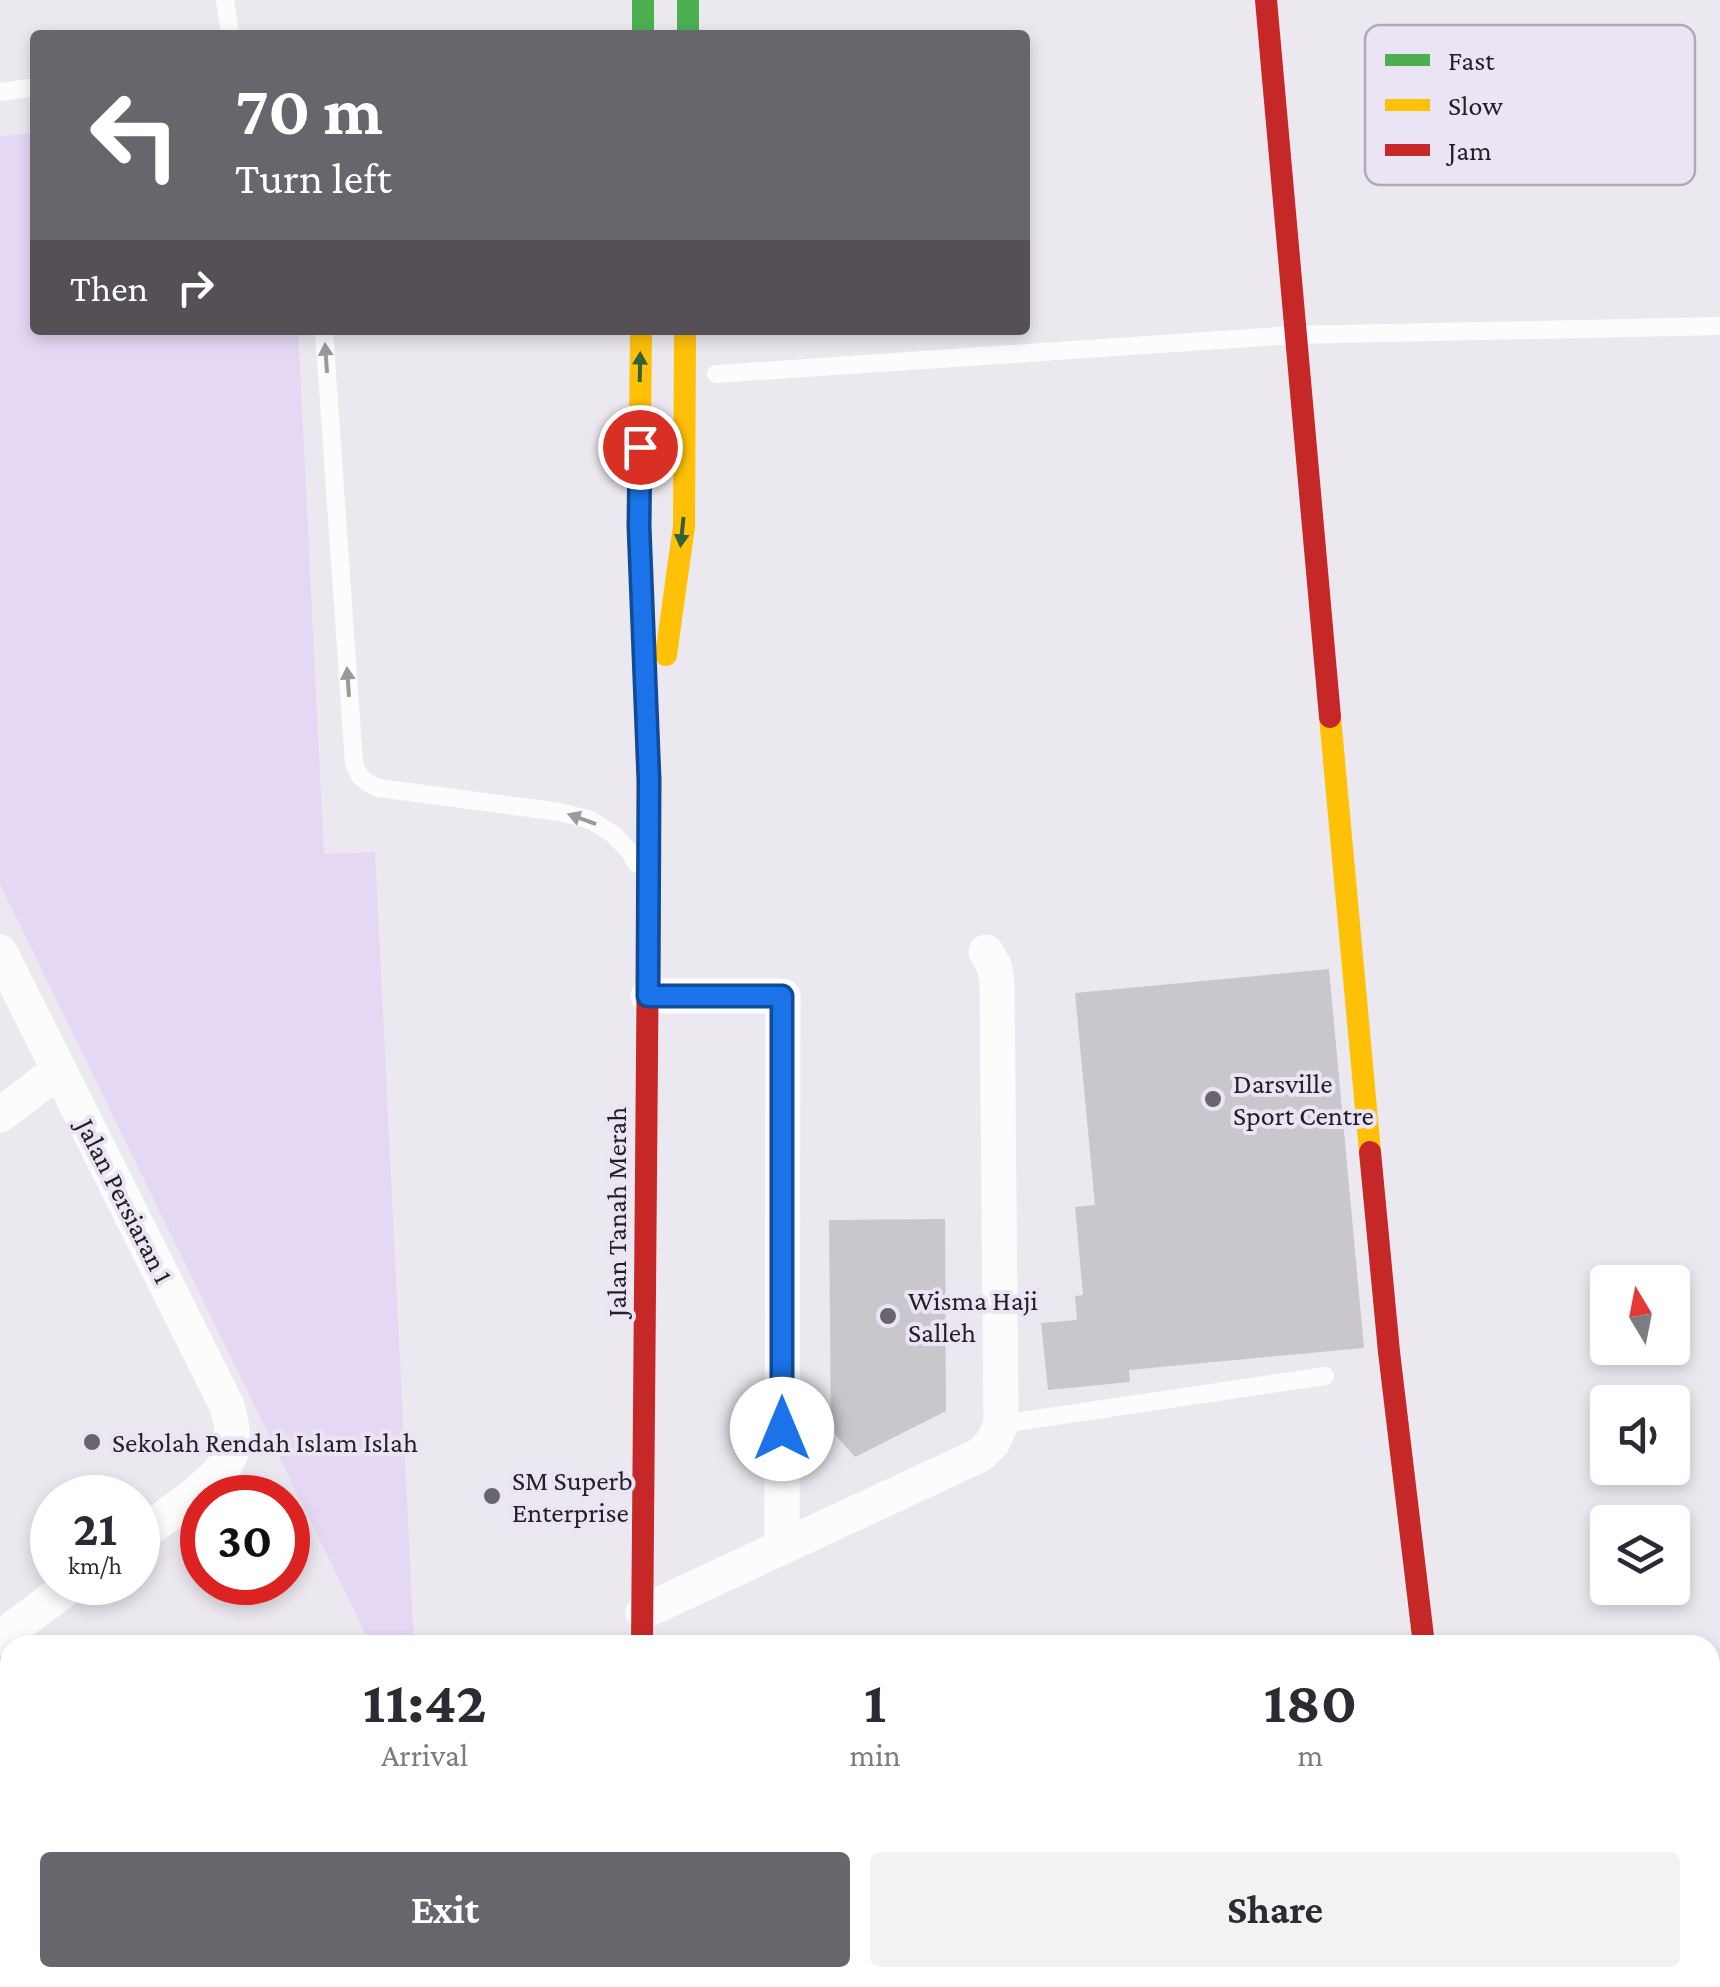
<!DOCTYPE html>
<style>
:root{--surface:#fff;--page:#f2f2f3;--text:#2b2b33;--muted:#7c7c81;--accent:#69656c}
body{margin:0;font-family:"Crimson Pro",serif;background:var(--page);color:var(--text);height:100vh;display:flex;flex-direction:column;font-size:38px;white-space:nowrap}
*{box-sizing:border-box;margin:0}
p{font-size:32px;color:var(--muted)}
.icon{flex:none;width:55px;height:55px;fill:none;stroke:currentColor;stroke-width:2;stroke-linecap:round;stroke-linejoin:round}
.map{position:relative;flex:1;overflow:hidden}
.sheet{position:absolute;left:0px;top:1635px;width:1720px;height:352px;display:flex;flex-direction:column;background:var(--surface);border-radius:30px 30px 0 0;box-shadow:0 5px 15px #0003}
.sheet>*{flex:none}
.banner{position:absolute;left:30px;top:30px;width:1000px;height:305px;border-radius:10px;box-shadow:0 5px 15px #0003;background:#69656c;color:#fff;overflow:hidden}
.needle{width:65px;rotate:350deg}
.controls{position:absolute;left:1590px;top:1265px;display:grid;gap:20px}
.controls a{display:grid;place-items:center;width:100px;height:100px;border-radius:10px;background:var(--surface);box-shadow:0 5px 15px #0003;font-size:50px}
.speed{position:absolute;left:30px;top:1475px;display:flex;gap:20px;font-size:50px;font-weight:700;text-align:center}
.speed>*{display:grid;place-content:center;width:130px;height:130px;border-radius:50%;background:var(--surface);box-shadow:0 5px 15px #0003;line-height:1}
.speed small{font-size:25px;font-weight:400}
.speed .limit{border:15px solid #d22;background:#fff;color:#111}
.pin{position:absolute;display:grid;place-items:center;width:85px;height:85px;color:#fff;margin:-42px;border:5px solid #fff;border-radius:50%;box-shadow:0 2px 10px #0007}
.me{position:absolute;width:110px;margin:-55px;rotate:0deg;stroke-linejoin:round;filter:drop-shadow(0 0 8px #0008)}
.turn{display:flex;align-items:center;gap:35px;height:210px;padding:0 40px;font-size:45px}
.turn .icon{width:130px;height:130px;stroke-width:2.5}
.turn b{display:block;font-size:70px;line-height:85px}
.then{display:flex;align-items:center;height:95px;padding:0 40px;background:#0003;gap:20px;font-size:38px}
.eta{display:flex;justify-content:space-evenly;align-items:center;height:170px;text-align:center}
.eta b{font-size:60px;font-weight:700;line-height:70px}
.cta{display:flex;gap:20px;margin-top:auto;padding:20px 40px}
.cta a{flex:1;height:115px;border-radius:10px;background:var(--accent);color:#fff;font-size:40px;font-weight:700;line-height:115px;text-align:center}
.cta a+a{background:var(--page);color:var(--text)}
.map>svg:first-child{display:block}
.green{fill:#e5d8f4}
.building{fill:#c9c6cc}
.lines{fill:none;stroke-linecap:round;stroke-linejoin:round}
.lane{stroke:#fcfcfd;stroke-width:18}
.street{stroke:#fcfcfd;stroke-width:35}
.fast{stroke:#4caf50;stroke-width:22}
.slow{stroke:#ffc107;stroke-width:22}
.jam{stroke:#c62828;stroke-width:22}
.oneway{fill:#9a999c}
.oneway2{fill:#356038}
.route-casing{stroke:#114b97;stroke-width:25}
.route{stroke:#1a73e8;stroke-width:18}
.poi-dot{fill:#69656c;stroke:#ebe4f4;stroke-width:4}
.labels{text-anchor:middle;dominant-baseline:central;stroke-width:8;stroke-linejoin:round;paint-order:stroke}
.poi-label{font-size:28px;fill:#221f25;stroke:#ebe4f4;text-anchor:start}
.street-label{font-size:28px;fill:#221f25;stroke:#ebe4f4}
.key{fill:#ebe4f4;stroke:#afa9b6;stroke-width:2.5}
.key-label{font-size:28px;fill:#221f25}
</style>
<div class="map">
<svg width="1720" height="1987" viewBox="0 0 1720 1987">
<rect width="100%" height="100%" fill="#ece8f0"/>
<path class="green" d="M 35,132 L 35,330 L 298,330 L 324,854 L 375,852 L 414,1645 L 371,1645 L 0,884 L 0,137 Z"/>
<path class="building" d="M 1329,969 L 1364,1348 L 1129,1370 L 1130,1382 L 1048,1390 L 1041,1323 L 1077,1320 L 1075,1296 L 1083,1295 L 1075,1207 L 1095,1205 L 1075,993 Z
M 945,1219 L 946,1411 L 855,1457 L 831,1430 L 829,1220 Z
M 419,1978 L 577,1978 L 577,1987 L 419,1987 Z"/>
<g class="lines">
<path class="lane" d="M 225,0 L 230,35
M 0,92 L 35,87
M 324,330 L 354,763 C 358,777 365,783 379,788 L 560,812 L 591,820 L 614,835 L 631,853 L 636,863
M 716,374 L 1294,335 L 1720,326
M 1001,1424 L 1325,1376"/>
<path class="street" d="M 0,952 L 227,1406 C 231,1421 235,1437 231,1453 C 223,1480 161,1519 138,1536
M 648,996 L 783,996 L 782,1547
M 0,1115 L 59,1070
M 643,1612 L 980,1455 L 993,1442 L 1001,1424 L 997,981 L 994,966 L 986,952
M 0,1638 L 75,1582
M 0,1884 L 10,1898
M 82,1978 L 97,1987
M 1469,1978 L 1471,1987
M 163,1987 L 167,1978
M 282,1987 L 300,1978"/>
<path class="fast" d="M 643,0 L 643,35
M 688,0 L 688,35"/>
<path class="slow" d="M 641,330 L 639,526 L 649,819
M 666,655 L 684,526 L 685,330
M 1330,717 L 1370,1152"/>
<path class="jam" d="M 1266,0 L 1330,717
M 1370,1152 L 1389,1352 L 1424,1645
M 642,1645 L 649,819
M 640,1978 L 640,1987"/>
</g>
<defs><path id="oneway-solid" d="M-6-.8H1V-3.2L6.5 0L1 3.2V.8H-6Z" transform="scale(2.5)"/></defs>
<g class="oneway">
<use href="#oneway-solid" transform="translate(326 358) rotate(-94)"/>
<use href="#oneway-solid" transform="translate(348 682) rotate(-94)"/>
<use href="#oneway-solid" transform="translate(582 819) rotate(-160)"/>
</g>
<g class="oneway2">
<use href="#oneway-solid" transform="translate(640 367) rotate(-89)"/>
<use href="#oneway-solid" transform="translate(682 532) rotate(96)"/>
</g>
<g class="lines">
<defs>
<path id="route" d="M 640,447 L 639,526 L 649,780 L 648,996 L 782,996 L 782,1429"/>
</defs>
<use href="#route" class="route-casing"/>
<use href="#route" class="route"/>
</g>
<g class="poi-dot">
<circle cx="1213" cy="1099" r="10"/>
<circle cx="888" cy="1316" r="10"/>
<circle cx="92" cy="1442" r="10"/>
<circle cx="492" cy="1496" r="10"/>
</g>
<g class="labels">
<g class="poi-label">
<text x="1233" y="1083">Darsville<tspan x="1233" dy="32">Sport Centre</tspan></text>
<text x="908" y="1300">Wisma Haji<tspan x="908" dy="32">Salleh</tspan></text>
<text x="112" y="1442">Sekolah Rendah Islam Islah</text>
<text x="512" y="1480">SM Superb<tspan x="512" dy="32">Enterprise</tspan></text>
</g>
<g class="street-label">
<text transform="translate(125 1201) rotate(63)">Jalan Persiaran 1</text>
<text transform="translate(616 1212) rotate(-90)">Jalan Tanah Merah</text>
</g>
</g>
<rect x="1365" y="25" width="330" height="160" rx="15" class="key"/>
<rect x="1385" y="54" width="45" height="12" fill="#4caf50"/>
<rect x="1385" y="99" width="45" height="12" fill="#ffc107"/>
<rect x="1385" y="144" width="45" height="12" fill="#c62828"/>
<g class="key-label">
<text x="1448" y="70">Fast</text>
<text x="1448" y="115">Slow</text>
<text x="1448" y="160">Jam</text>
</g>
</svg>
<div class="controls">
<a><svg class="needle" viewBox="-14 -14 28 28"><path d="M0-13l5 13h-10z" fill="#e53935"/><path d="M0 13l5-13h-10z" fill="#7c7c81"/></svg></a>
<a><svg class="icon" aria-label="sound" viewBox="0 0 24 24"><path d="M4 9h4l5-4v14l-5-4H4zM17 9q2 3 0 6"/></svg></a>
<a><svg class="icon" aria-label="layers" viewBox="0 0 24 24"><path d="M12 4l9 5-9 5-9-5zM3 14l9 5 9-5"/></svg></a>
</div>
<div class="speed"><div>21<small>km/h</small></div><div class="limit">30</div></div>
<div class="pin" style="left:640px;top:447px;background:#d93025"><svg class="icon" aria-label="arrive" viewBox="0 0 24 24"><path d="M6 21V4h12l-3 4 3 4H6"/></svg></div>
<svg class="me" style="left:782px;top:1429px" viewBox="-20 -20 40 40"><circle r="19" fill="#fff"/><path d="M0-13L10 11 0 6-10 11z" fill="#1a73e8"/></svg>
<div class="banner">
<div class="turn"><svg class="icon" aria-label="left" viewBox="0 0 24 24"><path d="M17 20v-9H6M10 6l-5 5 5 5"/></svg><div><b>70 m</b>Turn left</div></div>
<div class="then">Then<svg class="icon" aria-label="right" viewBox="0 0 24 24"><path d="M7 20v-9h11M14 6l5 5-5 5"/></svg></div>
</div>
<section class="sheet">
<div class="eta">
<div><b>11:42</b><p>Arrival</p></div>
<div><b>1</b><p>min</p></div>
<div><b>180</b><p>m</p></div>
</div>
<div class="cta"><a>Exit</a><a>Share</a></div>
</section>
</div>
